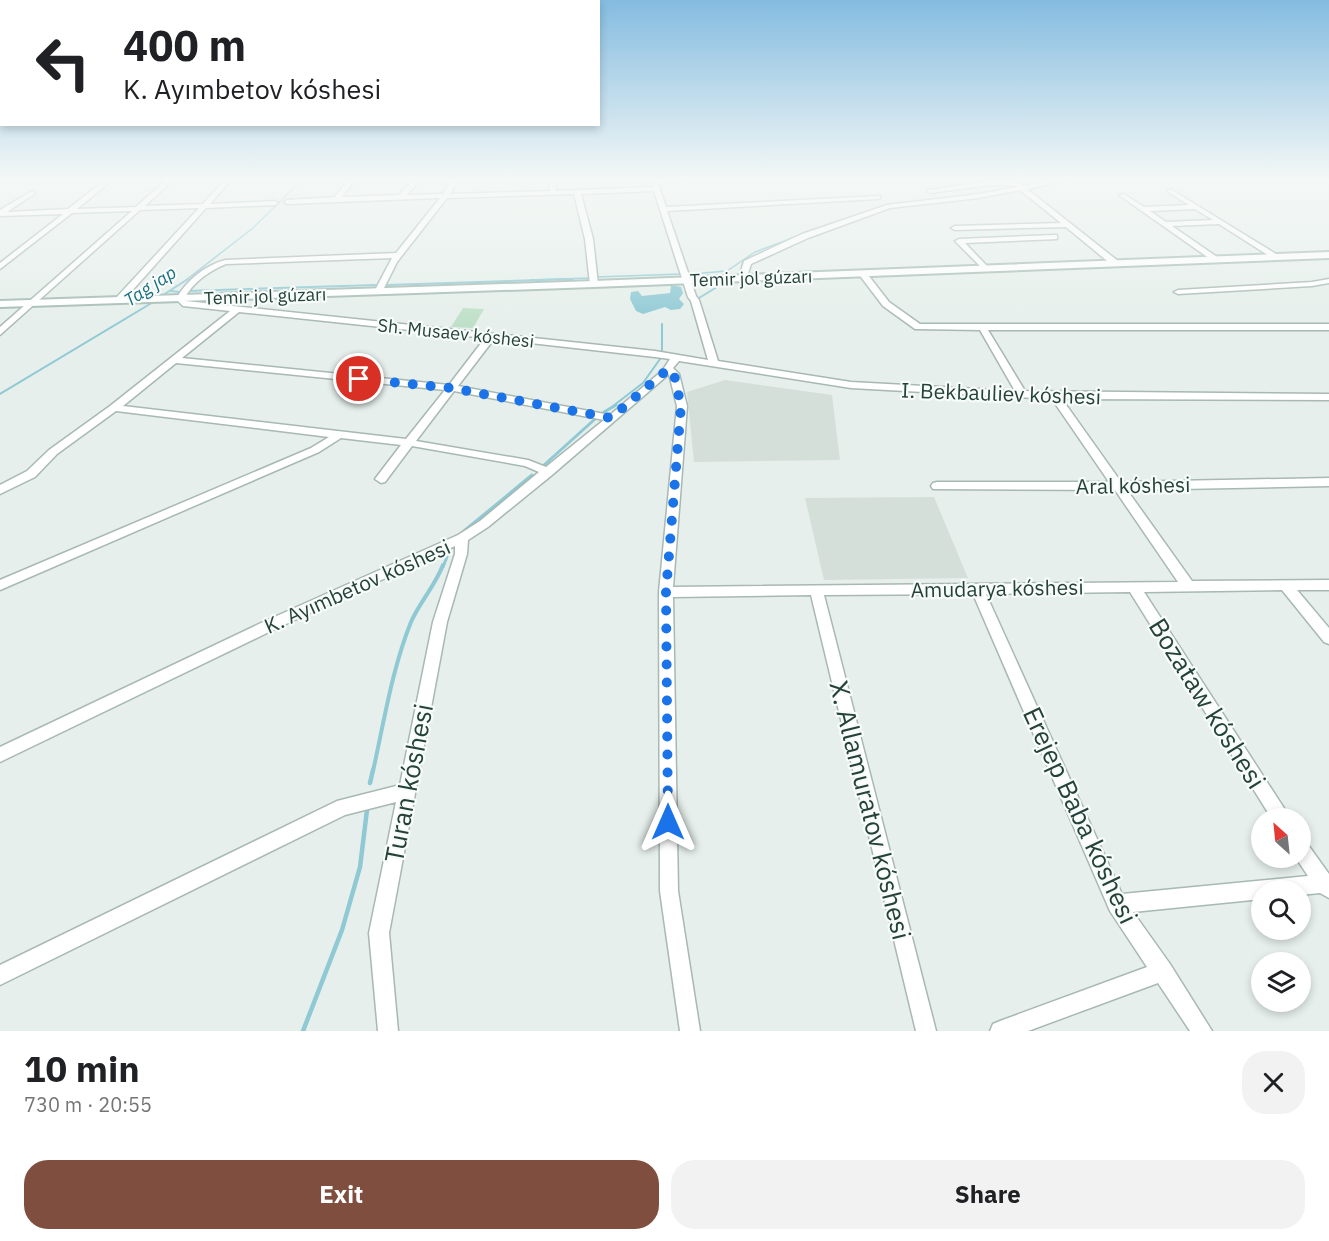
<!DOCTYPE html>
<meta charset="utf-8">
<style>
:root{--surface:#fff;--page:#f2f2f2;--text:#202124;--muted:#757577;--accent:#7f4e3f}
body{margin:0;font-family:"IBM Plex Sans",sans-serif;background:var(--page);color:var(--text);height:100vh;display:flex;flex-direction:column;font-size:22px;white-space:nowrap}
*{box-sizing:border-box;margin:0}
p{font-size:20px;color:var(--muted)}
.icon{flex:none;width:33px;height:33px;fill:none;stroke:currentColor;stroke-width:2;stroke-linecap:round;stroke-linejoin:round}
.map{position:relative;height:1031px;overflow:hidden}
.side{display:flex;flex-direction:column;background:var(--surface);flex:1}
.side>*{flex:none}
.guide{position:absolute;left:0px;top:0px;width:600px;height:126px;box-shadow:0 3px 9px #0003;background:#fff;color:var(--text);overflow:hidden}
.needle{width:39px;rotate:333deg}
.tools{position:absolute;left:1251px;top:808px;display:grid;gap:12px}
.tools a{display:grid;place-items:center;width:60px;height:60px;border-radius:50%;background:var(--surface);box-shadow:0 3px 9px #0003;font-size:30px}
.pin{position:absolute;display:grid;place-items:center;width:51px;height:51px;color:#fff;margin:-26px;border:3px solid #fff;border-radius:50%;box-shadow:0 2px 6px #0007}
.me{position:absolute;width:66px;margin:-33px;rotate:0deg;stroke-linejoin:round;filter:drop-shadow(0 0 4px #0008)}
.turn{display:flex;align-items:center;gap:21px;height:126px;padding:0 24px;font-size:27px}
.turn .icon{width:78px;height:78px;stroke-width:2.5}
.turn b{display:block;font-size:42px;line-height:51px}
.round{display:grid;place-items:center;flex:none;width:63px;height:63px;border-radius:24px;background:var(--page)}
.head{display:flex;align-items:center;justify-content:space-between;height:102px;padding:0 24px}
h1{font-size:36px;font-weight:800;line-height:45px}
.action{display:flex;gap:12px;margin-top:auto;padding:12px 24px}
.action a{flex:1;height:69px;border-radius:24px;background:var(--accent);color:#fff;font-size:24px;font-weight:800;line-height:69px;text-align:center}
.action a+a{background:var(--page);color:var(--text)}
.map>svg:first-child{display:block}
.built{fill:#d4dfda}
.green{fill:#bfe0c8}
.water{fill:#8ec9d4}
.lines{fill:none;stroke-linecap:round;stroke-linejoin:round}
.stream-far4{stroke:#8ec9d4;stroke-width:1.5}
.stream-far3{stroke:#8ec9d4;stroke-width:2}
.stream-far2{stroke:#8ec9d4;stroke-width:3}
.stream-far1{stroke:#8ec9d4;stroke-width:4}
.stream{stroke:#8ec9d4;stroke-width:4.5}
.street-casing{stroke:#a8b8b2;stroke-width:3}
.secondary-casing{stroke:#a4bbb3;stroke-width:4}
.street{fill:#fff;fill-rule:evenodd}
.secondary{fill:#fff;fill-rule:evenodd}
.route{stroke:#1a73e8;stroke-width:10;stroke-dasharray:0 18}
.labels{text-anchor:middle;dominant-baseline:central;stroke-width:4.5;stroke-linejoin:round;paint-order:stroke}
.far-street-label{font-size:18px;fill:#24423a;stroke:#f7fbf9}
.far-water-label{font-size:18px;font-style:italic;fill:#1c6f80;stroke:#f7fbf9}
.street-label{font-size:21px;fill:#24423a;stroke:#f7fbf9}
.near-street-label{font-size:26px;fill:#24423a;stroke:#f7fbf9}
</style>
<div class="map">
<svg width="1329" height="1031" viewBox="0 0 1329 1031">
<rect width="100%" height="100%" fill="#e6efeb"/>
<path class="built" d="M 725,380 L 832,395 L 840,460 L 694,462 L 687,392 Z
M 934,497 L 968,578 L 824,580 L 805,498 Z"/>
<path class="green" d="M 463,308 L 484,309 L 473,328 L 451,327 Z"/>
<path class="water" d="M 671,285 L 681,287 L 683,293 L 679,299 L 684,304 L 680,309 L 671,310 L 665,307 L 643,314 L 636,311 L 630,299 L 631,292 L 638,291 L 642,296 L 670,293 Z"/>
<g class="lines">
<path class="stream-far4" d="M 869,211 L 891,204 L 980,194 L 1031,185
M 691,274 L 727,271 L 755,252 L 801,235
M 596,277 L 682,274
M 186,280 L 253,228 L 302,180
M 530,280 L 590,278"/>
<path class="stream-far3" d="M 387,285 L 573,279
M 171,291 L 180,292
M 187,291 L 375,285
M 160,297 L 188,279
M 699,298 L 722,284
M 662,324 L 662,351
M 0,394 L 155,301
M 613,406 L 643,383 L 660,359"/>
<path class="stream-far2" d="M 604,412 L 616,405
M 543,466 L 595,419
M 464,531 L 532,475
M 443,567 L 448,554"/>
<path class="stream-far1" d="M 373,771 C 384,722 392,669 411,622 C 419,603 435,586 443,565"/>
<path class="stream" d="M 370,783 L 373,770
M 303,1031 L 342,930 L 360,867 L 367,810"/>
<defs>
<path id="street" d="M 105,180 L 112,180 L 77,209 L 136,207 L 166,180 L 173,180 L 145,206 L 203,204 L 224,180 L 231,180 L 210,204 L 275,201 L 278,203 L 275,205 L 206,208 L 122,302 L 119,302 L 115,300 L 116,298 L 199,208 L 140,210 L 0,335 L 0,327 L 132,211 L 72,213 L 0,269 L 0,263 L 63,214 L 0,216 L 0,210 L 32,191 L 35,193 L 34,194 L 7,212 L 68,209 Z
M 348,180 L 355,180 L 342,197 L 399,195 L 413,180 L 420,180 L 407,195 L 443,194 L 452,180 L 458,180 L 450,194 L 550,191 L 549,180 L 555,180 L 556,191 L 653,187 L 651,180 L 683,180 L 658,184 L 666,207 L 880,196 L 880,198 L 878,199 L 667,211 L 696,296 L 699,300 L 718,361 L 851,382 L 1015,391 L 980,330 L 915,329 L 883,306 L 858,273 L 862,271 L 865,271 L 889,302 L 920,324 L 1329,324 L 1329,330 L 988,330 L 1025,391 L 1329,394 L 1329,400 L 1062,399 L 1121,482 L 1329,478 L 1329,486 L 1127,490 L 1192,581 L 1329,580 L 1329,590 L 1297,590 L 1329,628 L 1329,644 L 1324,642 L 1282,590 L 1144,592 L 1291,819 L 1272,819 L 1130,592 L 986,594 L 1122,894 L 1308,876 L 1296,858 L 1300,858 L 1300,839 L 1306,842 L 1329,874 L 1329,898 L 1320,893 L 1300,895 L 1300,891 L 1262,891 L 1262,899 L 1133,912 L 1170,964 L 1212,1031 L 1190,1031 L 1158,983 L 1028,1031 L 990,1031 L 993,1024 L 1000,1021 L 1147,967 L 1110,911 L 973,594 L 824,595 L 936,1031 L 916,1031 L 811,595 L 673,597 L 678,891 L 700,1031 L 680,1031 L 660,891 L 659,592 L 677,406 L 669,374 L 552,475 L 488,527 L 468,540 L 467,554 L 447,622 L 389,933 L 398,1031 L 378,1031 L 369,933 L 396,802 L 345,815 L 0,985 L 0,965 L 337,801 L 400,785 L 433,622 L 455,554 L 455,546 L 271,631 L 0,762 L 0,747 L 261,623 L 458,535 L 480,521 L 539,472 L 525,466 L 412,446 L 385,482 L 381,483 L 375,479 L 401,445 L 341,438 L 319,452 L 0,590 L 0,580 L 311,448 L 329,437 L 116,411 L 57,454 L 35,477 L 0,494 L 0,485 L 27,471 L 49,450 L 110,406 L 230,311 L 183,306 L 176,299 C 187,280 204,266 225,260 L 396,253 L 440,198 L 287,204 L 284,202 L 287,200 L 335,197 ZM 654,191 L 688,297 L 691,301 L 708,360 L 655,351 L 186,301 L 184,299 C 193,282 209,271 226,264 L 392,258 L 374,292 L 381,294 L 397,262 L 447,198 L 574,194 L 585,239 L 590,284 L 594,286 L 598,284 L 593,239 L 581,194 ZM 239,312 L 485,338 L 449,385 L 182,358 ZM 494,339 L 655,357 L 670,359 L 662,371 L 610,415 L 458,386 ZM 679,361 L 851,388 L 1052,399 L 1109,482 L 937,482 L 933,483 L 931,486 L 933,489 L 1115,490 L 1178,582 L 673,587 L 687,406 L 679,374 L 673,368 ZM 176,363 L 445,390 L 406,439 L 123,406 ZM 454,391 L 604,420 L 546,467 L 528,460 L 416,441 Z
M 1016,180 L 1023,186 L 1051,180 L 1066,180 L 1027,189 L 1118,261 L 1118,265 L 1112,265 L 1066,227 L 955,230 L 951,228 L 955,226 L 1061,223 L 1020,190 L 979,198 L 890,208 L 808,238 L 751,264 L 746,280 L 739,278 L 744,261 L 802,234 L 887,205 L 979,194 L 1017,187 L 1014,185 L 991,185 L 930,193 L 928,192 L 928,190 L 991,181 Z
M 1168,190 L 1172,190 L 1281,257 L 1274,259 L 1219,224 L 1172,226 L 1220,259 L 1213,261 L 1119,195 L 1124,194 L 1144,207 L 1189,205 L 1168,192 ZM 1195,209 L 1213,220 L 1166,222 L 1150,211 Z
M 1054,235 L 1057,235 L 1057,239 L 965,243 L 987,266 L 988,268 L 984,270 L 955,241 L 959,239 Z
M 1329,279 L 1329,283 L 1312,286 L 1178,294 L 1174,292 L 1178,290 L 1312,282 Z"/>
<path id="secondary" d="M 1329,252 L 1329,258 L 594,287 L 0,307 L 0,301 L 594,281 Z"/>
</defs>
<use href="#street" class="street-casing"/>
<use href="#secondary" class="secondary-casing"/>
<use href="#street" class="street"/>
<use href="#secondary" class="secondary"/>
</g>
<linearGradient id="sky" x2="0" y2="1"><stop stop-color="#84bce0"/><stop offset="0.55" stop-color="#f4f8f6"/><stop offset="1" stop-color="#f4f8f6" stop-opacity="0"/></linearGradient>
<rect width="1329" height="325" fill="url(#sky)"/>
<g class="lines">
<path class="route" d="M 359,379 L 451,388 L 611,418 L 668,369 L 674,374 L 681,406 L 666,592 L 668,822"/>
</g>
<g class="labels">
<g class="far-street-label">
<text transform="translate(751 278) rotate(-2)">Temir jol gúzarı</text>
<text transform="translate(265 296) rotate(-2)">Temir jol gúzarı</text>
<text transform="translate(456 333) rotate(6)">Sh. Musaev kóshesi</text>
</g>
<g class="far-water-label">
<text transform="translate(150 286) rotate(-33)">Tag jap</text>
</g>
<g class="street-label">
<text transform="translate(1001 393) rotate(2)">I. Bekbauliev kóshesi</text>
<text transform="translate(1133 485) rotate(-1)">Aral kóshesi</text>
<text transform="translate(357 586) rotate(-24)">K. Ayımbetov kóshesi</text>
<text transform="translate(997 588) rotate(-1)">Amudarya kóshesi</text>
</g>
<g class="near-street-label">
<text transform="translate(1208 703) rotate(58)">Bozataw kóshesi</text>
<text transform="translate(408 783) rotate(-79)">Turan kóshesi</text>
<text transform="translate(871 810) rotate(76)">X. Allamuratov kóshesi</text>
<text transform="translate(1081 815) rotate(65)">Erejep Baba kóshesi</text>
</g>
</g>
</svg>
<div class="tools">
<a><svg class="needle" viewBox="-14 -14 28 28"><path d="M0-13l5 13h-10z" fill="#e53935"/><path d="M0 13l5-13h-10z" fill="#757577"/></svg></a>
<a><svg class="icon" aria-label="search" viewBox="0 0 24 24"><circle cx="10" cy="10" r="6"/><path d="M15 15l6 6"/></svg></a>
<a><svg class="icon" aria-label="layers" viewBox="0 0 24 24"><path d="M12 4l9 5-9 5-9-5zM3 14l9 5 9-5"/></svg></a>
</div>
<div class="pin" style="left:359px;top:379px;background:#d93025"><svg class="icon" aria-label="arrive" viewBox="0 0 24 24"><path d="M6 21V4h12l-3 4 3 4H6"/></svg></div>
<svg class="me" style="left:668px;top:822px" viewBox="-20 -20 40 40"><path d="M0-17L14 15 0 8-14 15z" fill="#1a73e8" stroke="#fff" stroke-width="4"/></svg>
<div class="guide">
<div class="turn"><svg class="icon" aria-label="left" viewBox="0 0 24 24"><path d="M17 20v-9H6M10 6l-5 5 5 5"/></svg><div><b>400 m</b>K. Ayımbetov kóshesi</div></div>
</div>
</div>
<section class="side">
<div class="head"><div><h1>10 min</h1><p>730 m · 20:55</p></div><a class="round"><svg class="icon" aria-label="close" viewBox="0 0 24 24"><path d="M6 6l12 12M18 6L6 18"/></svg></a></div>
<div class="action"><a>Exit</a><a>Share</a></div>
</section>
